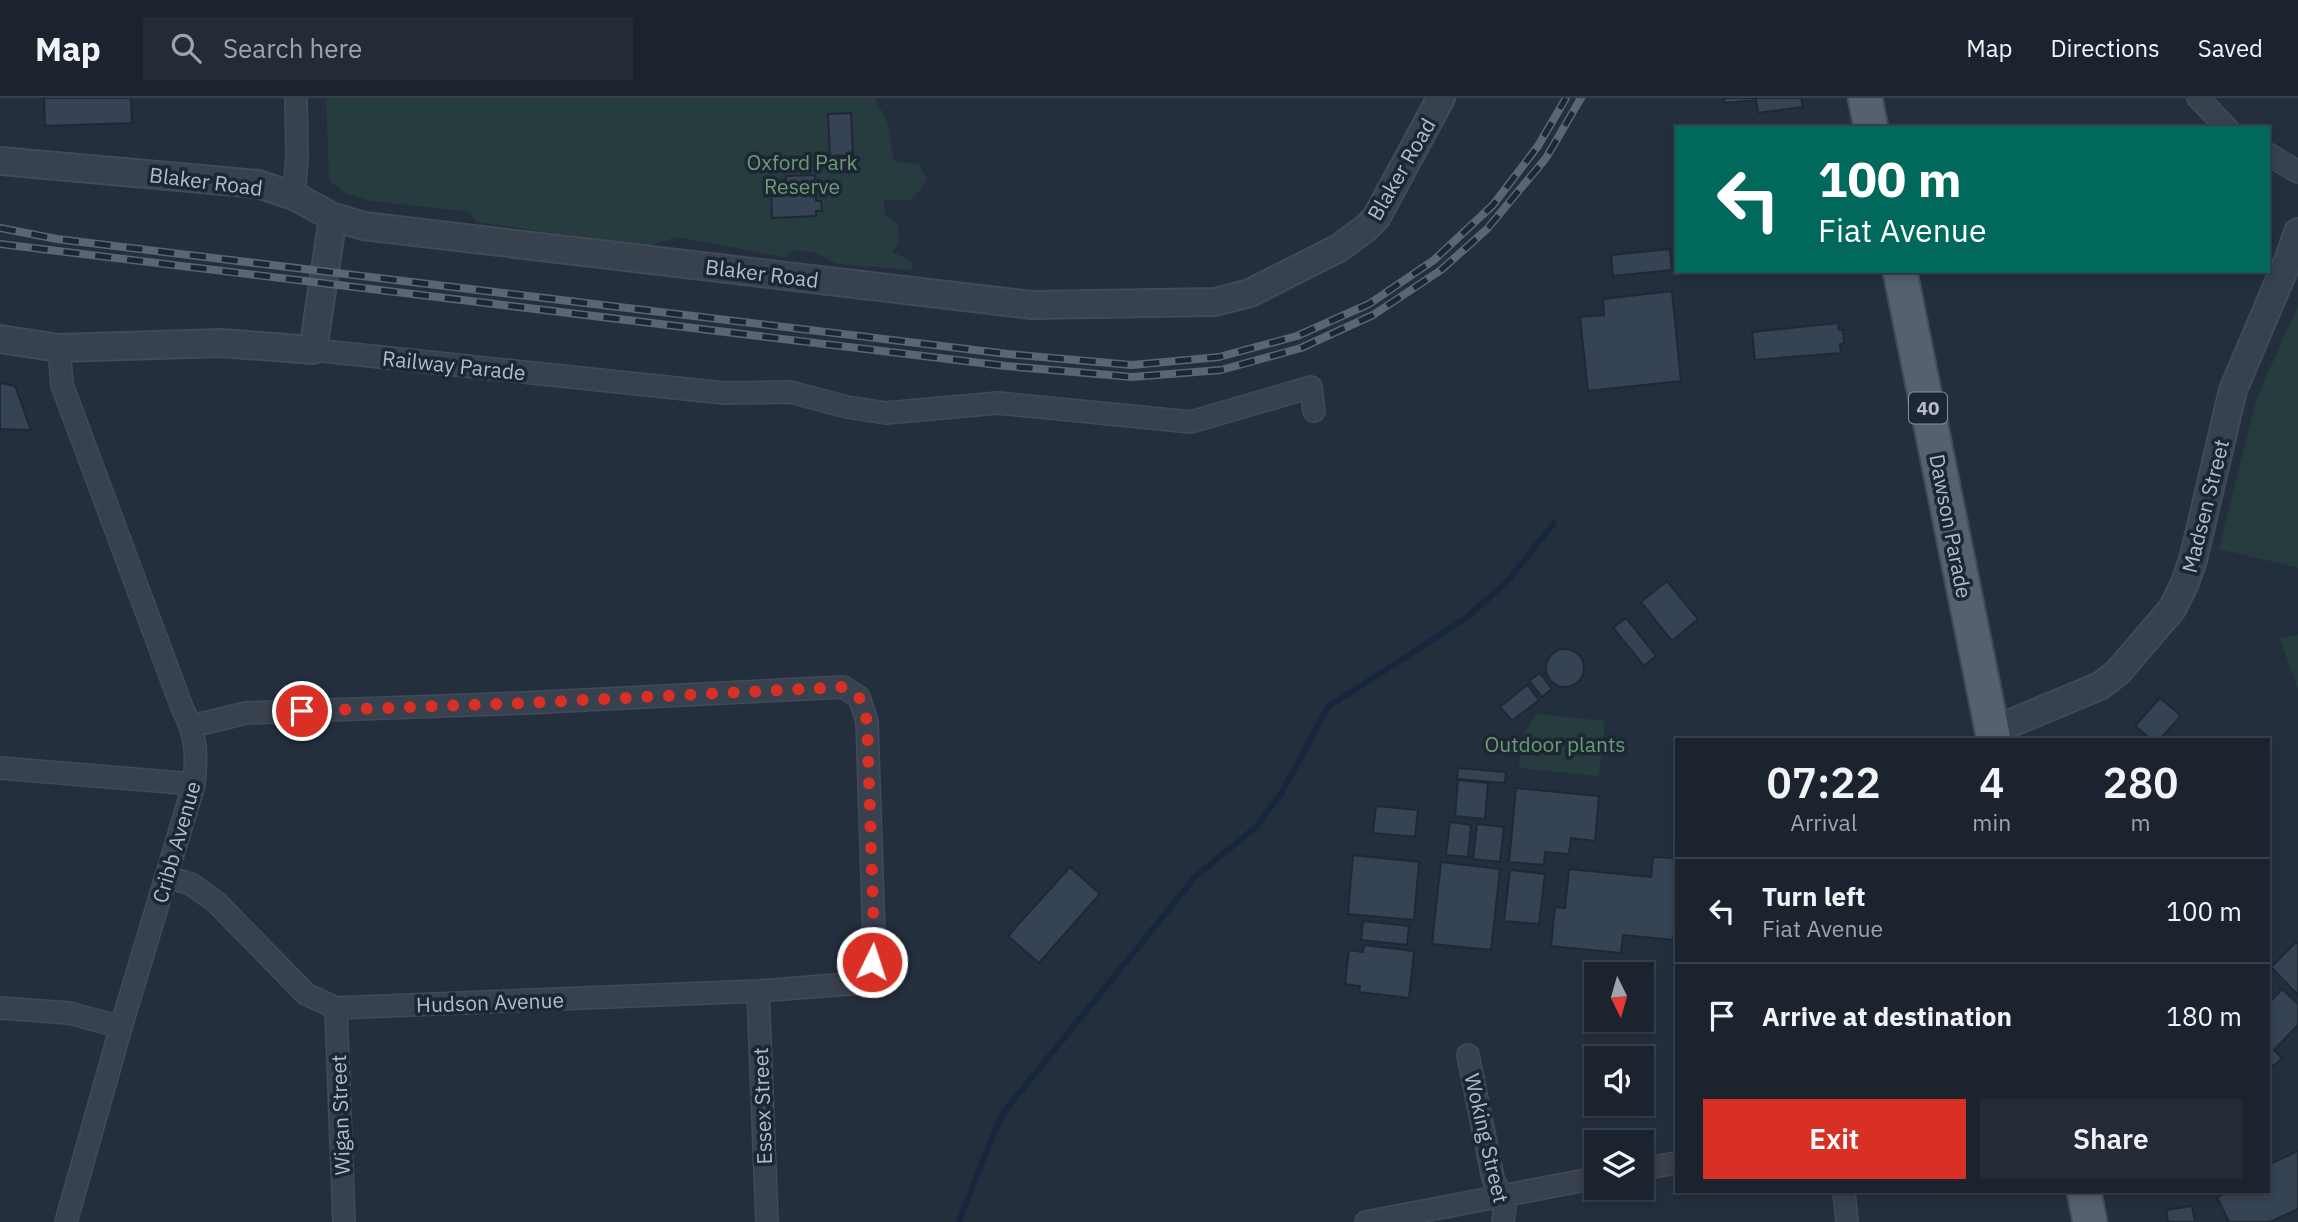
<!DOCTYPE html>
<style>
:root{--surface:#1b232e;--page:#242b36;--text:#f1f3f6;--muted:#a0a4aa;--line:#39404a;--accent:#d93025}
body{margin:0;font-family:"IBM Plex Sans",sans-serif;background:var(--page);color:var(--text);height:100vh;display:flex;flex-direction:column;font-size:26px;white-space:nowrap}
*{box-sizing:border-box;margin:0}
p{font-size:23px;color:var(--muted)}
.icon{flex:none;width:38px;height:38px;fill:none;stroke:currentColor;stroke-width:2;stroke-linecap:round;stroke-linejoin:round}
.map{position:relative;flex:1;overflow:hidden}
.details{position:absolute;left:1675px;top:640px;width:595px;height:455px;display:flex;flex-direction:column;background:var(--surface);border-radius:0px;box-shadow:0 4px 10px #0003,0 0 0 2px var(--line)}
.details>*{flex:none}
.banner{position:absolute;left:1675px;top:28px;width:595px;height:147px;border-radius:0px;box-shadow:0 4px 10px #0003,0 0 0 2px var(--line);background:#00695c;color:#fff;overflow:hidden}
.needle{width:46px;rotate:175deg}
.fabs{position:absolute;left:1584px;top:864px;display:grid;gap:14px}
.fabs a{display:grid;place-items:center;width:70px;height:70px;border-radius:0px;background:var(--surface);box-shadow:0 4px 10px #0003,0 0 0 2px var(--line);font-size:35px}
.pin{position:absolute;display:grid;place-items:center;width:60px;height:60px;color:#fff;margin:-30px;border:4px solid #fff;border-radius:50%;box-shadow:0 2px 7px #0007}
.me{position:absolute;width:77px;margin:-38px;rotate:4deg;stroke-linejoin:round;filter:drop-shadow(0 0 5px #0008)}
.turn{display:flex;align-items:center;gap:24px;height:147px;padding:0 28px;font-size:32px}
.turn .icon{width:91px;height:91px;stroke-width:2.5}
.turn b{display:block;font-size:49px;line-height:60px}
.eta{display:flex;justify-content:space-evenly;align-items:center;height:119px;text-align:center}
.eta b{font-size:42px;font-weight:600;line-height:49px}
.cta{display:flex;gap:14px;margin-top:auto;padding:14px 28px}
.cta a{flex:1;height:80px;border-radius:0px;background:var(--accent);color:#fff;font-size:28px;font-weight:600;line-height:80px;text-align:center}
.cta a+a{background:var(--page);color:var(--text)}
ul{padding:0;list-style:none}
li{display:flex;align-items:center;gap:21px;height:105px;padding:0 28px;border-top:2px solid var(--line)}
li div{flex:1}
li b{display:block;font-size:26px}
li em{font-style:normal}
header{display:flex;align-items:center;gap:42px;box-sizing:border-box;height:98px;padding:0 35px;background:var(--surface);border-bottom:2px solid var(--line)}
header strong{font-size:33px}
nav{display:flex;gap:38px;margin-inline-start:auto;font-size:24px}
.search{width:490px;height:63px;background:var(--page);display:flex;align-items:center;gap:18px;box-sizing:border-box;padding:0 24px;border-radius:0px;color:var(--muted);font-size:26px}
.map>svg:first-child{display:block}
.green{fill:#263c3f}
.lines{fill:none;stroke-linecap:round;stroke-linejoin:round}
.stream{stroke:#17263c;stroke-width:6}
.building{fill:#364354;stroke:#1f2835;stroke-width:2}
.minor-casing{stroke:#414a57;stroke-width:24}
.tertiary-casing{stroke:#414a57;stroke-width:30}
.primary-casing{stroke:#414a57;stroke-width:37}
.minor{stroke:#38414e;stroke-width:21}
.tertiary{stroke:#38414e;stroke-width:26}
.primary{stroke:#56606e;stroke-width:33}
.rail-casing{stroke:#5a6575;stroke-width:8}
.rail{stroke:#1d2633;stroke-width:5;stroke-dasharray:16;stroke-linecap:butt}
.route{stroke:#d93025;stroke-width:12;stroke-dasharray:0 21.6}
.labels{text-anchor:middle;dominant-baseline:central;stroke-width:7;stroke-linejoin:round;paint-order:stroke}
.shield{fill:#1d2633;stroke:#878f9c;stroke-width:2}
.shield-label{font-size:19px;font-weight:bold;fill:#b4bcc9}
.park-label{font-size:21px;fill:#6b9a76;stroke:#1d2633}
.street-label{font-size:21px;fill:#b4bcc9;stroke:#1d2633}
</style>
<header>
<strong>Map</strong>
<div class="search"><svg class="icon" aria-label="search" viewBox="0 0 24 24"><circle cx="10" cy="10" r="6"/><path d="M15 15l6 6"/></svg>Search here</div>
<nav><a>Map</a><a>Directions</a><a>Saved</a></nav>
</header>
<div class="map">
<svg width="2298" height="1124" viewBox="0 0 2298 1124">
<rect width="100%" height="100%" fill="#242f3e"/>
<path class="green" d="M 326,0 L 876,0 L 877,8 C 891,19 890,47 894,63 L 919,67 L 927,81 C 908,110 914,100 884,102 L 885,120 L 888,118 L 898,126 L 899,143 L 892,154 L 912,163 L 912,172 L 838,166 L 816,155 L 795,152 L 785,159 L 677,139 L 648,148 L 476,124 L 470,114 L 371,103 L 345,95 L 329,82 Z
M 2298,208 L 2298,470 L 2219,451 L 2257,299 Z
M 2298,537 L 2298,591 L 2280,541 Z
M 1537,616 L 1605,623 L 1599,678 L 1519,670 L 1523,637 Z"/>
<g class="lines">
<path class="stream" d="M 959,1124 L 982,1064 L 1003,1015 L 1196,778 L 1256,729 L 1282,694 L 1328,609 L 1466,520 L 1506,485 L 1554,425"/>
</g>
<path class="building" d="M 44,0 L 131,0 L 132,25 L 45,28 Z
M 1724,0 L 1801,0 L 1803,9 L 1758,15 L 1756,2 L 1725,5 Z
M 851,15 L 853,57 L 830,58 L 828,16 Z
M 815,77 L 816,103 L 821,103 L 822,113 L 816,113 L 816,118 L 772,120 L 771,88 L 786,88 L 786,78 Z
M 1670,151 L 1672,172 L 1613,178 L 1611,157 Z
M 1672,193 L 1681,283 L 1588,293 L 1580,219 L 1604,217 L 1603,201 Z
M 1838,225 L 1839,232 L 1843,232 L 1844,245 L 1840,246 L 1841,255 L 1755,262 L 1752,234 Z
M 0,285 L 15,288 L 31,332 L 0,331 Z
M 1667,483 L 1698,521 L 1672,543 L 1641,504 Z
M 1626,520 L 1656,558 L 1644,568 L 1613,530 Z
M1546 570a19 19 0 1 1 38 0a19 19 0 1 1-38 0Z
M 1540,575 L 1552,591 L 1542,599 L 1529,583 Z
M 1527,587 L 1539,602 L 1512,623 L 1500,609 Z
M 2160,600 L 2181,618 L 2159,642 L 2152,642 L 2135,628 Z
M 1458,670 L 1506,674 L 1505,685 L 1457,681 Z
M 1458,682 L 1488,685 L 1485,721 L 1455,718 Z
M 1516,690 L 1599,698 L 1595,743 L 1571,740 L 1569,756 L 1545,754 L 1544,767 L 1509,764 Z
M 1376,708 L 1418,712 L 1415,739 L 1373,735 Z
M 1450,724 L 1471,727 L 1468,759 L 1446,757 Z
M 1477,726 L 1504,729 L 1500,764 L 1473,761 Z
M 1676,728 L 1676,817 L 1673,842 L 1623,837 L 1621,855 L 1551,848 L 1555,809 L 1565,810 L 1569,771 L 1651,779 L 1653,759 L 1673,760 Z
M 1353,757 L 1419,764 L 1414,822 L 1348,816 Z
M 1441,764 L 1500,771 L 1491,852 L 1432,846 Z
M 1070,769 L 1100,796 L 1039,865 L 1008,838 Z
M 1510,772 L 1545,776 L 1539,826 L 1504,823 Z
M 1363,823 L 1409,828 L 1407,847 L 1361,842 Z
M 2296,844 L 2298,846 L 2298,897 L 2271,869 Z
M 1364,847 L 1414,853 L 1409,900 L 1359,894 L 1360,888 L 1345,886 L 1349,852 L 1363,854 Z
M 2282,891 L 2298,906 L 2298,927 L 2274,952 L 2282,960 L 2274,968 L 2268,963 L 2268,906 Z
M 2298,1053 L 2298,1111 L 2270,1124 L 2229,1124 L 2217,1099 L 2228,1094 L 2268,1094 L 2268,1067 Z
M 2192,1108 L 2195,1124 L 2168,1124 L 2166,1112 Z"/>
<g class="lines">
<defs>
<path id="minor" d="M 2198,0 L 2227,30
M 2268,56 L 2298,74
M 294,98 L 297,58 L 296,0
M 59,250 L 62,287 L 183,612 C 197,638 197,657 194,686 L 121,929 L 66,1124
M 313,252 L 724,295 L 790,294 L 847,309 L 886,315 L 998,305 L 1191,324 L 1311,289 L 1314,313
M 0,670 L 194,686
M 167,779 L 191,786 L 216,804 L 306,896 L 336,910 L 758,893 L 861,885 L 872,864 L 874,839 L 867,623 L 859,599 L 843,589 L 525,605 L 246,615 L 192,628
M 758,893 L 767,1124
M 0,910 L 69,915 L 121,929
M 336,910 L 344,1124
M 1468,957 L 1493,1080 L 1505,1108 L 1503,1124
M 1642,1071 L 1676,1065
M 1844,1094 L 1847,1124
M 1366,1124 L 1596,1080"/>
<path id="tertiary" d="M 0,63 L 258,86 L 294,98 L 333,119 L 364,128 L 1032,207 L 1215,204 L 1250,195 L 1339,150 L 1366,130 L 1376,120 L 1441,0
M 0,241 L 59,250 L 221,245 L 313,252 L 333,119
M 1992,633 L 2100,588 L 2118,574 L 2172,511 L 2184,487 L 2193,462 L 2233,292 L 2289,160 L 2298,134"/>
<path id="primary" d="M 1865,0 L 1871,30
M 1900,173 L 1994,642
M 2084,1094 L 2090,1124"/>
</defs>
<use href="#minor" class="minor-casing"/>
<use href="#tertiary" class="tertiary-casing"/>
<use href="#primary" class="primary-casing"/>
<use href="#minor" class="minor"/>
<use href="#tertiary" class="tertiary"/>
<use href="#primary" class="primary"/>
<defs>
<path id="rail" d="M 0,130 L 57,141 L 362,178 L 1008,256 L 1132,267 L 1219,259 L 1297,238 L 1369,206 L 1434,162 L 1493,107 L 1538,48 L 1566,0
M 0,146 L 1006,268 L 1132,279 L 1221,272 L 1301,250 L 1373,217 L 1441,172 L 1487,131 L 1546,60 L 1581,0"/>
</defs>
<use href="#rail" class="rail-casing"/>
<use href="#rail" class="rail"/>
</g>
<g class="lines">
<path class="route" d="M 302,613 L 525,605 L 843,589 L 859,599 L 867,623 L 874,839 L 872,864"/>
</g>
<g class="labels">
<rect class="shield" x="1909" y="294.5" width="38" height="31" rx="5"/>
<g class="shield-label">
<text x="1928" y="310">40</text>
</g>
<g class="park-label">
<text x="802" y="64">Oxford Park<tspan x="802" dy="24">Reserve</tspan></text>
<text x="1555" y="646">Outdoor plants</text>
</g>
<g class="street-label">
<text transform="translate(1401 71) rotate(-60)">Blaker Road</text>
<text transform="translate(206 83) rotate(7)">Blaker Road</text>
<text transform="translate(762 175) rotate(7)">Blaker Road</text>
<text transform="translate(454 267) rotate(6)">Railway Parade</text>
<text transform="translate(2205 408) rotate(-76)">Madsen Street</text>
<text transform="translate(1951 428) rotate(79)">Dawson Parade</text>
<text transform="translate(176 744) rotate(-74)">Cribb Avenue</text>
<text transform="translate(490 904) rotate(-2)">Hudson Avenue</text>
<text transform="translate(762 1008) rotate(-92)">Essex Street</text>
<text transform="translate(340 1017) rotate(-92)">Wigan Street</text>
<text transform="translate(1487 1040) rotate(77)">Woking Street</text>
</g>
</g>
</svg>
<div class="fabs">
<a><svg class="needle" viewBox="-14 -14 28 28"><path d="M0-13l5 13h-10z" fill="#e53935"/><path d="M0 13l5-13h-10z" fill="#a0a4aa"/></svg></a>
<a><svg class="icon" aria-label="sound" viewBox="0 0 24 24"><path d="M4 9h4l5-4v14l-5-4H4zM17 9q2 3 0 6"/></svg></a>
<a><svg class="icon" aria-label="layers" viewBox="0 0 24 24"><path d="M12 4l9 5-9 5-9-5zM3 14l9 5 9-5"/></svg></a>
</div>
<div class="pin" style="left:302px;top:613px;background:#d93025"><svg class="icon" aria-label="arrive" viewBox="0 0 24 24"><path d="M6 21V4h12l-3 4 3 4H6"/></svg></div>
<svg class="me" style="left:872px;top:864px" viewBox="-20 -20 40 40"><circle r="17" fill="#d93025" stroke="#fff" stroke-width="3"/><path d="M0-11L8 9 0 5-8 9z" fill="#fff"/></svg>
<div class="banner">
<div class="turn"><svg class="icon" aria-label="left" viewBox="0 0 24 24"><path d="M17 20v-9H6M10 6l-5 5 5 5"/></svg><div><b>100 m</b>Fiat Avenue</div></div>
</div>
<section class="details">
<div class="eta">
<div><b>07:22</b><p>Arrival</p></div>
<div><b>4</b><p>min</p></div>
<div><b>280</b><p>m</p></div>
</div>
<ul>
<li><svg class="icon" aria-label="left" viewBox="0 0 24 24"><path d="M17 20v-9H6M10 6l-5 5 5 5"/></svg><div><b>Turn left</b><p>Fiat Avenue</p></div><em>100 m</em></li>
<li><svg class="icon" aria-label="arrive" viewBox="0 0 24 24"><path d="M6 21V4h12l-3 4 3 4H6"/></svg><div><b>Arrive at destination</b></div><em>180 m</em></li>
</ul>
<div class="cta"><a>Exit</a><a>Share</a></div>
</section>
</div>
